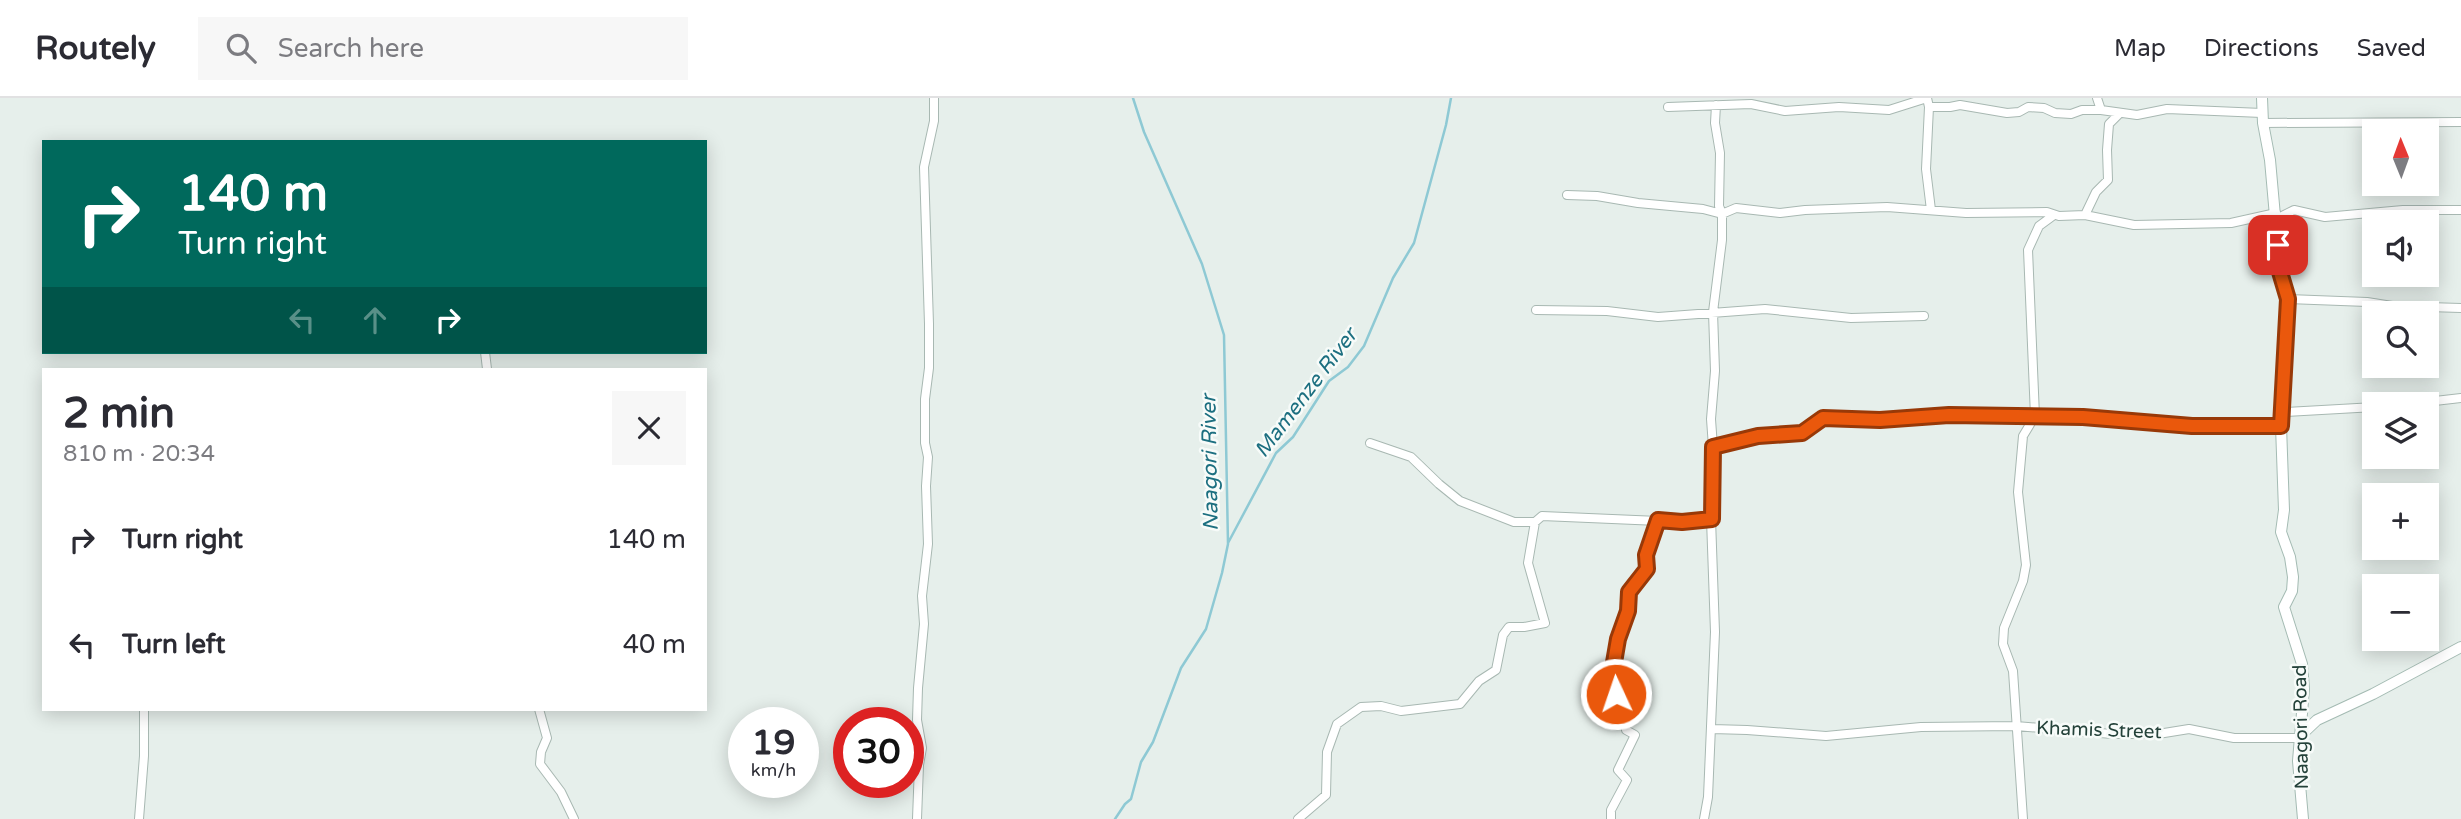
<!DOCTYPE html>
<meta charset="utf-8">
<style>
:root{--surface:#fff;--page:#f7f7f7;--text:#2b2b33;--muted:#7c7c81;--line:#e1e1e2}
body{margin:0;font-family:"Varela Round",sans-serif;background:var(--page);color:var(--text);height:100vh;display:flex;flex-direction:column;font-size:26px;white-space:nowrap}
*{box-sizing:border-box;margin:0}
p{font-size:23px;color:var(--muted)}
.icon{flex:none;width:38px;height:38px;fill:none;stroke:currentColor;stroke-width:2;stroke-linecap:round;stroke-linejoin:round}
.map{position:relative;flex:1;overflow:hidden}
.panel{position:absolute;left:42px;top:270px;width:665px;height:343px;display:flex;flex-direction:column;background:var(--surface);border-radius:0px;box-shadow:0 4px 18px #0003}
.panel>*{flex:none}
.guide{position:absolute;left:42px;top:42px;width:665px;height:214px;border-radius:0px;box-shadow:0 4px 18px #0003;background:#00695c;color:#fff;overflow:hidden}
.needle{width:46px;rotate:359deg}
.buttons{position:absolute;left:2362px;top:21px;display:grid;gap:14px}
.buttons a{display:grid;place-items:center;width:77px;height:77px;border-radius:0px;background:var(--surface);box-shadow:0 4px 18px #0003;font-size:35px}
.speed{position:absolute;left:728px;top:609px;display:flex;gap:14px;font-size:35px;font-weight:700;text-align:center}
.speed>*{display:grid;place-content:center;width:91px;height:91px;border-radius:50%;background:var(--surface);box-shadow:0 4px 18px #0003;line-height:1}
.speed small{font-size:18px;font-weight:400}
.speed .limit{border:10px solid #d22;background:#fff;color:#111}
.pin{position:absolute;display:grid;place-items:center;width:60px;height:60px;color:#fff;margin:-30px;border-radius:14px;box-shadow:0 4px 10px #0006}
.me{position:absolute;width:77px;margin:-38px;rotate:357deg;stroke-linejoin:round;filter:drop-shadow(0 0 5px #0008)}
.turn{display:flex;align-items:center;gap:24px;height:147px;padding:0 21px;font-size:32px}
.turn .icon{width:91px;height:91px;stroke-width:2.5}
.turn b{display:block;font-size:49px;line-height:60px}
.lanes{display:flex;align-items:center;height:66px;padding:0 21px;background:#0003;justify-content:center;gap:35px;direction:ltr}
.lanes .off{opacity:.35}
.round{display:grid;place-items:center;flex:none;width:74px;height:74px;border-radius:0px;background:var(--page)}
.overview{display:flex;align-items:center;justify-content:space-between;height:119px;padding:0 21px}
h1{font-size:42px;font-weight:700;line-height:52px}
ul{padding:0;list-style:none}
li{display:flex;align-items:center;gap:21px;height:105px;padding:0 21px}
li div{flex:1}
li b{display:block;font-size:26px}
li em{font-style:normal}
header{display:flex;align-items:center;gap:42px;box-sizing:border-box;height:98px;padding:0 35px;background:var(--surface);border-bottom:2px solid var(--line)}
header strong{font-size:33px}
nav{display:flex;gap:38px;margin-inline-start:auto;font-size:24px}
.search{width:490px;height:63px;background:var(--page);display:flex;align-items:center;gap:18px;box-sizing:border-box;padding:0 24px;border-radius:0px;color:var(--muted);font-size:26px}
.map>svg:first-child{display:block}
.lines{fill:none;stroke-linecap:round;stroke-linejoin:round}
.stream{stroke:#8ec9d4;stroke-width:2.5}
.street-casing{stroke:#a8b8b2;stroke-width:10}
.secondary-casing{stroke:#a4bbb3;stroke-width:12}
.street{stroke:#fff;stroke-width:8}
.secondary{stroke:#fff;stroke-width:10}
.route-casing{stroke:#983908;stroke-width:18}
.route{stroke:#ea580c;stroke-width:12}
.labels{text-anchor:middle;dominant-baseline:central;stroke-width:5;stroke-linejoin:round;paint-order:stroke}
.street-label{font-size:19px;fill:#24423a;stroke:#f7fbf9}
.water-label{font-size:21px;font-style:italic;fill:#1c6f80;stroke:#f7fbf9}
</style>
<header>
<strong>Routely</strong>
<div class="search"><svg class="icon" aria-label="search" viewBox="0 0 24 24"><circle cx="10" cy="10" r="6"/><path d="M15 15l6 6"/></svg>Search here</div>
<nav><a>Map</a><a>Directions</a><a>Saved</a></nav>
</header>
<div class="map">
<svg width="2461" height="721" viewBox="0 0 2461 721">
<rect width="100%" height="100%" fill="#e6efeb"/>
<g class="lines">
<path class="stream" d="M 1228,445 L 1276,355 L 1293,339 L 1329,283 L 1348,269 L 1364,248 L 1393,180 L 1414,145 L 1446,27 L 1451,0
M 1115,721 L 1125,706 L 1131,701 L 1141,664 L 1153,644 L 1181,570 L 1206,531 L 1222,475 L 1228,446 L 1224,237 L 1202,166 L 1144,34 L 1133,0"/>
<defs>
<path id="street" d="M 1927,0 L 1929,9 L 1950,9 L 1960,7 L 2007,15 L 2019,14 L 2028,9 L 2044,10 L 2055,15 L 2071,16 L 2082,12 L 2101,12
M 2097,0 L 2101,12 L 2137,17 L 2167,11 L 2262,15
M 1668,9 L 1751,6 L 1785,13 L 1839,9 L 1889,12 L 1927,0
M 1929,9 L 1926,71 L 1931,112
M 2263,25 L 2461,24
M 1567,97 L 1597,98 L 1638,105 L 1703,111 L 1722,116 L 1736,110 L 1780,115 L 1805,112 L 1887,109 L 1966,115 L 2047,114 L 2059,118 L 2085,117 L 2134,127 L 2231,125 L 2276,115
M 2085,117 L 2096,94 L 2108,82 L 2107,52 L 2109,26 L 2119,16
M 2276,121 L 2294,112 L 2325,119 L 2403,112 L 2461,112
M 2288,201 L 2367,204 L 2411,211 L 2428,209 L 2461,210
M 1536,212 L 1607,213 L 1658,219 L 1765,211 L 1851,220 L 1924,218
M 485,254 L 487,271
M 2409,306 L 2461,300
M 2284,314 L 2375,309
M 1370,345 L 1411,359 L 1439,386 L 1460,403 L 1514,424 L 1535,424 L 1542,418 L 1682,424 L 1711,421
M 1713,349 L 1711,321 L 1715,273 L 1713,214 L 1722,142 L 1722,116 L 1719,108 L 1720,55 L 1715,25 L 1716,7
M 539,611 L 547,640 L 541,654 L 540,666 L 561,694 L 574,721
M 1712,631 L 1747,632 L 1826,638 L 1921,629 L 2016,628 L 2112,636 L 2158,636 L 2189,631 L 2234,640 L 2299,640
M 139,721 L 144,658 L 144,611
M 917,721 L 919,667 L 922,650 L 917,622 L 918,590 L 924,526 L 922,498 L 928,446 L 926,388 L 928,359 L 925,345 L 925,301 L 929,270 L 929,226 L 924,69 L 934,23 L 934,0
M 1298,721 L 1326,697 L 1327,654 L 1337,626 L 1361,609 L 1381,608 L 1401,613 L 1460,606 L 1479,583 L 1496,572 L 1503,537 L 1509,529 L 1524,529 L 1545,525 L 1528,465 L 1535,424
M 1611,721 L 1611,712 L 1627,682 L 1618,672 L 1635,637 L 1626,632 L 1623,609 L 1616,596 L 1612,576 L 1618,542 L 1628,513 L 1629,494 L 1647,471 L 1646,457 L 1658,422
M 1704,721 L 1708,699 L 1715,534 L 1711,421 L 1713,349 L 1758,338 L 1802,335 L 1823,320 L 1880,322 L 1949,317 L 2083,319 L 2192,328 L 2281,328
M 2023,721 L 2013,573 L 2003,546 L 2004,530 L 2023,483 L 2026,467 L 2018,394 L 2023,338 L 2035,318 L 2028,152 L 2039,128 L 2054,117"/>
<path id="secondary" d="M 2262,0 L 2263,25 L 2270,62 L 2280,174 L 2288,201 L 2283,272 L 2284,314 L 2281,328 L 2284,412 L 2281,434 L 2290,459 L 2293,479 L 2292,493 L 2284,509 L 2302,566 L 2304,591 L 2298,663 L 2303,721
M 2299,639 L 2317,622 L 2373,596 L 2461,549"/>
</defs>
<use href="#street" class="street-casing"/>
<use href="#secondary" class="secondary-casing"/>
<use href="#street" class="street"/>
<use href="#secondary" class="secondary"/>
</g>
<g class="lines">
<defs>
<path id="route" d="M 1616,596 L 1612,576 L 1618,541 L 1628,513 L 1629,494 L 1647,471 L 1646,457 L 1658,422 L 1682,424 L 1712,421 L 1713,349 L 1758,338 L 1802,335 L 1823,320 L 1880,322 L 1949,317 L 2083,319 L 2192,328 L 2281,328 L 2288,201 L 2280,174 L 2278,147"/>
</defs>
<use href="#route" class="route-casing"/>
<use href="#route" class="route"/>
</g>
<g class="labels">
<g class="street-label">
<text transform="translate(2301 629) rotate(-91)">Naagori Road</text>
<text transform="translate(2099 632) rotate(2)">Khamis Street</text>
</g>
<g class="water-label">
<text transform="translate(1306 295) rotate(-53)">Mamenze River</text>
<text transform="translate(1210 365) rotate(-91)">Naagori River</text>
</g>
</g>
</svg>
<div class="buttons">
<a><svg class="needle" viewBox="-14 -14 28 28"><path d="M0-13l5 13h-10z" fill="#e53935"/><path d="M0 13l5-13h-10z" fill="#7c7c81"/></svg></a>
<a><svg class="icon" aria-label="sound" viewBox="0 0 24 24"><path d="M4 9h4l5-4v14l-5-4H4zM17 9q2 3 0 6"/></svg></a>
<a><svg class="icon" aria-label="search" viewBox="0 0 24 24"><circle cx="10" cy="10" r="6"/><path d="M15 15l6 6"/></svg></a>
<a><svg class="icon" aria-label="layers" viewBox="0 0 24 24"><path d="M12 4l9 5-9 5-9-5zM3 14l9 5 9-5"/></svg></a>
<a>+</a>
<a>−</a>
</div>
<div class="speed"><div>19<small>km/h</small></div><div class="limit">30</div></div>
<div class="pin" style="left:2278px;top:147px;background:#d93025"><svg class="icon" aria-label="arrive" viewBox="0 0 24 24"><path d="M6 21V4h12l-3 4 3 4H6"/></svg></div>
<svg class="me" style="left:1616px;top:596px" viewBox="-20 -20 40 40"><circle r="17" fill="#ea580c" stroke="#fff" stroke-width="3"/><path d="M0-11L8 9 0 5-8 9z" fill="#fff"/></svg>
<div class="guide">
<div class="turn"><svg class="icon" aria-label="right" viewBox="0 0 24 24"><path d="M7 20v-9h11M14 6l5 5-5 5"/></svg><div><b>140 m</b>Turn right</div></div>
<div class="lanes"><svg class="icon off" aria-label="left" viewBox="0 0 24 24"><path d="M17 20v-9H6M10 6l-5 5 5 5"/></svg><svg class="icon off" aria-label="ahead" viewBox="0 0 24 24"><path d="M12 20V5M6 11l6-6 6 6"/></svg><svg class="icon" aria-label="right" viewBox="0 0 24 24"><path d="M7 20v-9h11M14 6l5 5-5 5"/></svg></div>
</div>
<section class="panel">
<div class="overview"><div><h1>2 min</h1><p>810 m · 20:34</p></div><a class="round"><svg class="icon" aria-label="close" viewBox="0 0 24 24"><path d="M6 6l12 12M18 6L6 18"/></svg></a></div>
<ul>
<li><svg class="icon" aria-label="right" viewBox="0 0 24 24"><path d="M7 20v-9h11M14 6l5 5-5 5"/></svg><div><b>Turn right</b></div><em>140 m</em></li>
<li><svg class="icon" aria-label="left" viewBox="0 0 24 24"><path d="M17 20v-9H6M10 6l-5 5 5 5"/></svg><div><b>Turn left</b></div><em>40 m</em></li>
</ul>
</section>
</div>
